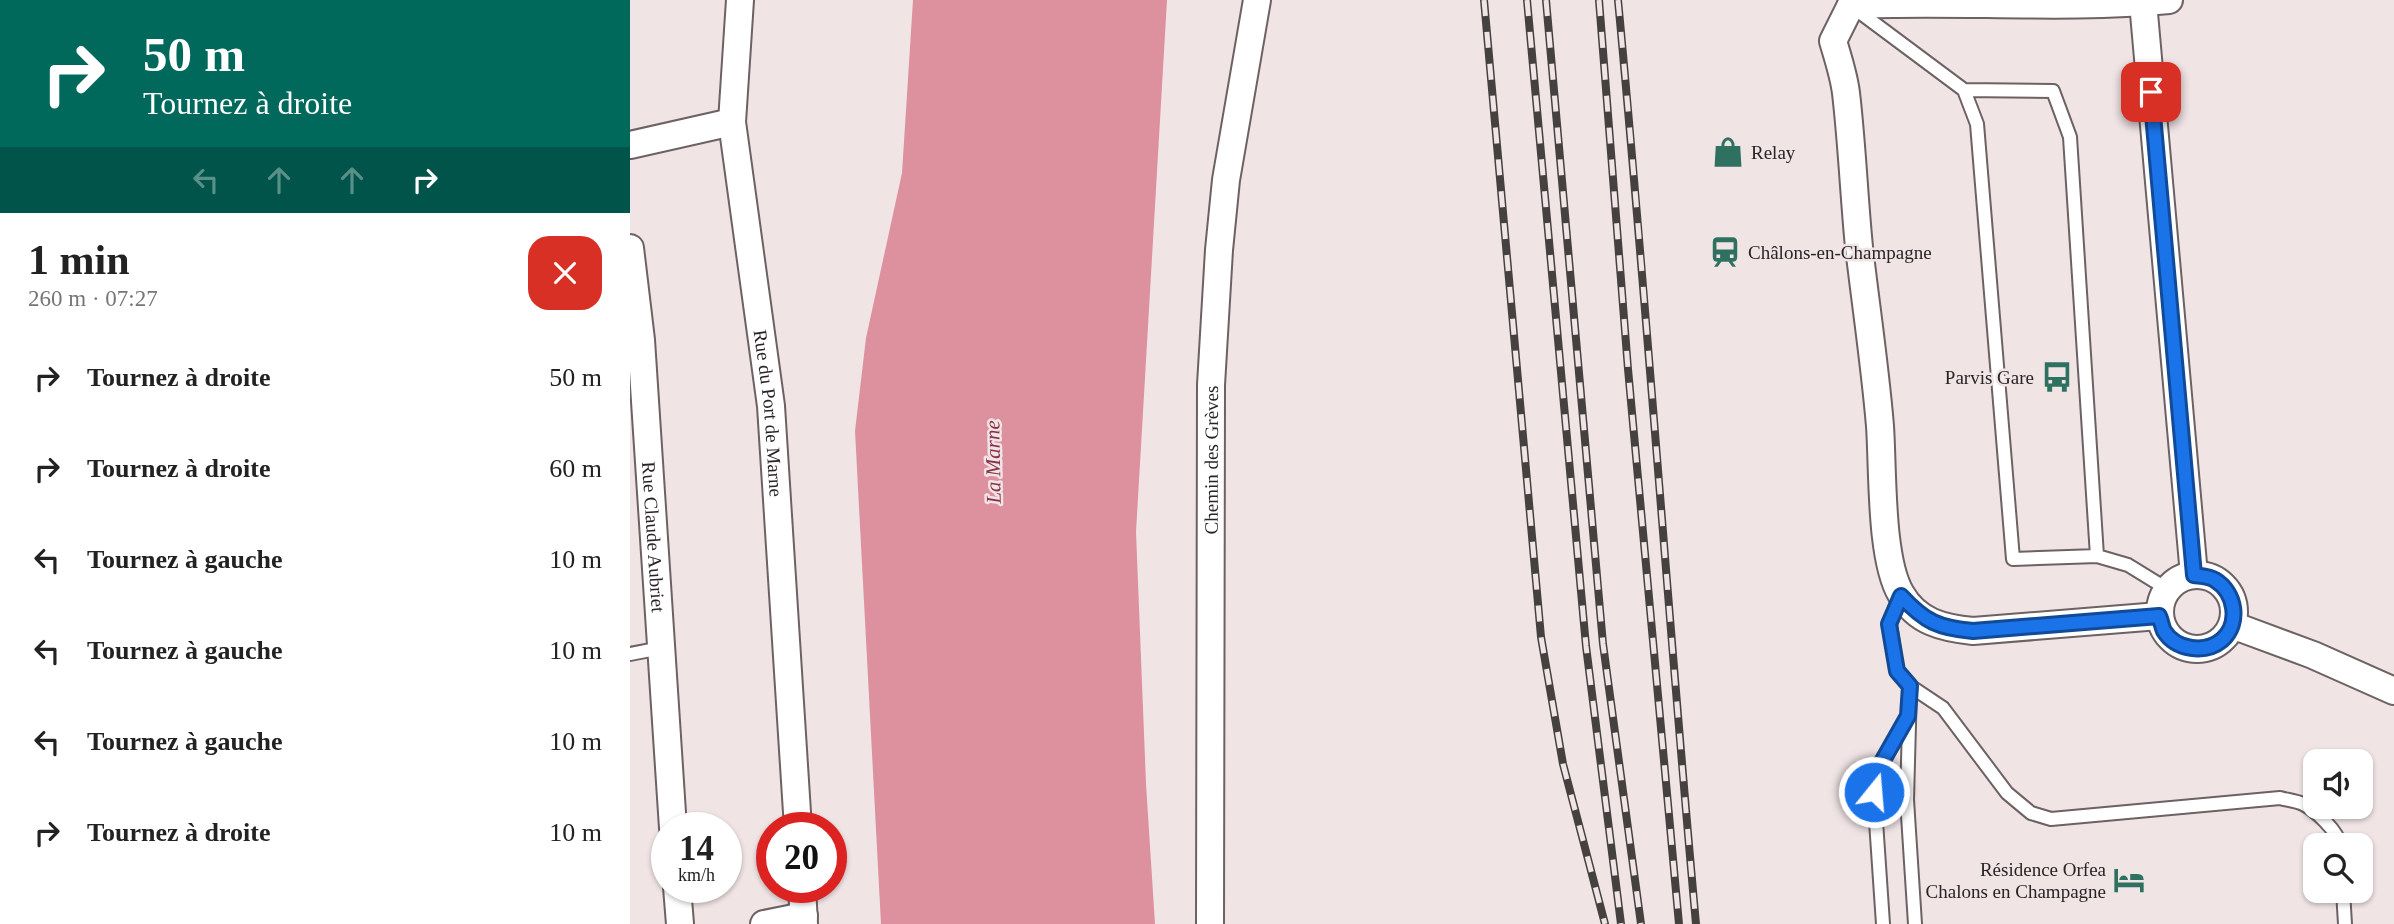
<!DOCTYPE html>
<html lang="fr">
<meta charset="utf-8">
<style>
:root{--surface:#fff;--page:#f2f2f2;--text:#222;--muted:#767676}
body{margin:0;font-family:Georgia,serif;background:var(--page);color:var(--text);height:100vh;display:flex;flex-direction:column;font-size:26px;white-space:nowrap}
*{box-sizing:border-box;margin:0}
p{font-size:23px;color:var(--muted)}
.icon{flex:none;width:38px;height:38px;fill:none;stroke:currentColor;stroke-width:2;stroke-linecap:round;stroke-linejoin:round}
.map{position:relative;flex:1;overflow:hidden}
.side{display:flex;flex-direction:column;background:var(--surface);width:630px}
.side>*{flex:none}
.top-card{background:#00695c;color:#fff;overflow:hidden}
.tools{position:absolute;left:1673px;top:749px;display:grid;gap:14px}
.tools a{display:grid;place-items:center;width:70px;height:70px;border-radius:14px;background:var(--surface);box-shadow:0 2px 5px #0004;font-size:35px}
.speed{position:absolute;left:21px;top:812px;display:flex;gap:14px;font-size:35px;font-weight:700;text-align:center}
.speed>*{display:grid;place-content:center;width:91px;height:91px;border-radius:50%;background:var(--surface);box-shadow:0 2px 5px #0004;line-height:1}
.speed small{font-size:18px;font-weight:400}
.speed .limit{border:10px solid #d22;background:#fff;color:#111}
.pin{position:absolute;display:grid;place-items:center;width:60px;height:60px;color:#fff;margin:-30px;border-radius:14px;box-shadow:0 4px 10px #0006}
.me{position:absolute;width:77px;margin:-38px;rotate:17deg;stroke-linejoin:round;filter:drop-shadow(0 0 5px #0008)}
.turn{display:flex;align-items:center;gap:24px;height:147px;padding:0 28px;font-size:32px}
.turn .icon{width:91px;height:91px;stroke-width:2.5}
.turn b{display:block;font-size:49px;line-height:60px}
.lanes{display:flex;align-items:center;height:66px;padding:0 28px;background:#0003;justify-content:center;gap:35px;direction:ltr}
.lanes .off{opacity:.35}
.round{display:grid;place-items:center;flex:none;width:74px;height:74px;border-radius:21px;background:var(--page)}
.headline{display:flex;align-items:center;justify-content:space-between;height:119px;padding:0 28px}
h1{font-size:42px;font-weight:800;line-height:52px}
ul{padding:0;list-style:none}
li{display:flex;align-items:center;gap:21px;height:91px;padding:0 28px}
li div{flex:1}
li b{display:block;font-size:26px}
li em{font-style:normal}
main{display:flex;flex:1;min-height:0}
.map>svg:first-child{display:block}
.water{fill:#dd909e}
.lines{fill:none;stroke-linecap:round;stroke-linejoin:round}
.service-casing{stroke:#6c6163;stroke-width:16}
.minor-casing{stroke:#6c6163;stroke-width:30}
.service{stroke:#fff;stroke-width:12}
.minor{stroke:#fff;stroke-width:26}
.rail-casing{stroke:#464141;stroke-width:8}
.rail{stroke:#f0e4e5;stroke-width:5;stroke-dasharray:16;stroke-linecap:butt}
.route-casing{stroke:#114b97;stroke-width:18}
.route{stroke:#1a73e8;stroke-width:12}
.labels{text-anchor:middle;dominant-baseline:central;stroke-width:5;stroke-linejoin:round;paint-order:stroke}
.poi-label{font-size:19px;fill:#282424;stroke:#f0e4e5;text-anchor:start}
.street-label{font-size:19px;fill:#282424;stroke:#f0e4e5}
.water-label{font-size:21px;font-style:italic;fill:#8a2f48;stroke:#f0e4e5}
</style>
<main>
<section class="side">
<div class="top-card">
<div class="turn"><svg class="icon" aria-label="right" viewBox="0 0 24 24"><path d="M7 20v-9h11M14 6l5 5-5 5"/></svg><div><b>50 m</b>Tournez à droite</div></div>
<div class="lanes"><svg class="icon off" aria-label="left" viewBox="0 0 24 24"><path d="M17 20v-9H6M10 6l-5 5 5 5"/></svg><svg class="icon off" aria-label="ahead" viewBox="0 0 24 24"><path d="M12 20V5M6 11l6-6 6 6"/></svg><svg class="icon off" aria-label="ahead" viewBox="0 0 24 24"><path d="M12 20V5M6 11l6-6 6 6"/></svg><svg class="icon" aria-label="right" viewBox="0 0 24 24"><path d="M7 20v-9h11M14 6l5 5-5 5"/></svg></div>
</div>
<div class="headline"><div><h1>1 min</h1><p>260 m · 07:27</p></div><a class="round" style="background:#d93025;color:#fff"><svg class="icon" aria-label="close" viewBox="0 0 24 24"><path d="M6 6l12 12M18 6L6 18"/></svg></a></div>
<ul>
<li><svg class="icon" aria-label="right" viewBox="0 0 24 24"><path d="M7 20v-9h11M14 6l5 5-5 5"/></svg><div><b>Tournez à droite</b></div><em>50 m</em></li>
<li><svg class="icon" aria-label="right" viewBox="0 0 24 24"><path d="M7 20v-9h11M14 6l5 5-5 5"/></svg><div><b>Tournez à droite</b></div><em>60 m</em></li>
<li><svg class="icon" aria-label="left" viewBox="0 0 24 24"><path d="M17 20v-9H6M10 6l-5 5 5 5"/></svg><div><b>Tournez à gauche</b></div><em>10 m</em></li>
<li><svg class="icon" aria-label="left" viewBox="0 0 24 24"><path d="M17 20v-9H6M10 6l-5 5 5 5"/></svg><div><b>Tournez à gauche</b></div><em>10 m</em></li>
<li><svg class="icon" aria-label="left" viewBox="0 0 24 24"><path d="M17 20v-9H6M10 6l-5 5 5 5"/></svg><div><b>Tournez à gauche</b></div><em>10 m</em></li>
<li><svg class="icon" aria-label="right" viewBox="0 0 24 24"><path d="M7 20v-9h11M14 6l5 5-5 5"/></svg><div><b>Tournez à droite</b></div><em>10 m</em></li>
</ul>
</section>
<div class="map">
<svg width="1764" height="924" viewBox="0 0 1764 924">
<rect width="100%" height="100%" fill="#f0e4e5"/>
<path class="water" d="M 283,0 L 537,0 L 506,532 L 516,784 L 525,924 L 251,924 L 225,431 L 236,338 L 272,173 Z"/>
<g class="lines">
<defs>
<path id="service" d="M 1224,8 L 1334,90 L 1347,124 L 1383,559 L 1467,556 L 1498,565 L 1537,589
M 1334,90 L 1423,91 L 1440,137 L 1467,556
M 1271,596 L 1260,624 L 1267,671 L 1280,686 L 1313,708 L 1377,793 L 1401,813 L 1421,819 L 1650,798 C 1657,800 1667,801 1673,804 C 1685,810 1708,831 1710,845
M 0,654 L 31,648
M 1280,686 L 1277,800 L 1285,924
M 1713,891 L 1715,924
M 1253,924 L 1244,792 L 1248,769 L 1278,716"/>
<g id="minor">
<path id="s1" d="M 110,0 L 102,122 L 141,406 L 168,828"/>
<path d="M 1513,2 L 1564,575"/>
<path d="M 1221,5 L 1203,41 C 1208,58 1214,76 1216,93 C 1222,144 1224,196 1229,247 C 1236,307 1245,366 1250,426 C 1253,469 1250,559 1271,594 C 1287,622 1313,628 1343,631 L 1529,616"/>
<path d="M 1221,5 C 1326,0 1433,10 1539,0"/>
<path d="M 0,145 L 102,122"/>
<path id="s2" d="M 0,248 L 11,340 L 43,828"/>
<circle cx="1567" cy="612" r="37"/>
<path d="M 1602,625 L 1683,655 L 1764,691"/>
<path d="M 47,887 L 50,924"/>
<path d="M 172,887 L 174,924"/>
<path d="M 134,924 L 174,916"/>
<path id="s3" d="M 580,924 L 581,385 L 589,250 L 596,180 L 627,0"/>
</g>
</defs>
<use href="#service" class="service-casing"/>
<use href="#minor" class="minor-casing"/>
<use href="#service" class="service"/>
<use href="#minor" class="minor"/>
<defs>
<path id="rail" d="M 854,0 L 911,637 L 933,764 L 975,924
M 897,0 L 956,646 L 991,924
M 916,0 L 973,644 L 1011,924
M 969,0 L 998,369 L 1049,924
M 988,0 C 1017,308 1038,616 1066,924"/>
</defs>
<use href="#rail" class="rail-casing"/>
<use href="#rail" class="rail"/>
</g>
<g class="lines">
<defs>
<path id="route" d="M 1244,792 L 1248,769 L 1278,716 L 1280,686 L 1267,671 L 1259,624 L 1271,596 C 1295,622 1309,628 1343,631 L 1529,616 C 1531,620 1532,627 1534,631 C 1546,650 1575,654 1592,640 C 1611,623 1605,592 1585,580 C 1579,576 1570,576 1564,575 L 1521,92"/>
</defs>
<use href="#route" class="route-casing"/>
<use href="#route" class="route"/>
</g>
<defs>
<symbol id="shop-bare" viewBox="-9 -9 18 18"><path d="M-5-2.5h2.3a2.7 3.5 0 0 1 5.4 0H5L5.5 6h-11ZM-1.5-2.5h3a1.5 2.3 0 0 0-3 0Z" fill="#2f7161" stroke="#f0e4e5" stroke-width="2.5" paint-order="stroke"/></symbol>
<symbol id="station-bare" viewBox="-9 -9 18 18"><path d="M-3-6H3Q5-6 5-4V2Q5 4 3 4L4.5 6H3L1.5 4h-3L-3 6H-4.5L-3 4Q-5 4-5 2V-4Q-5-6-3-6ZM-3.5-4v3h7v-3ZM-3.5 1v1.5H-2V1ZM2 1v1.5H3.5V1Z" fill="#2f7161" stroke="#f0e4e5" stroke-width="2.5" paint-order="stroke"/></symbol>
<symbol id="bus-bare" viewBox="-9 -9 18 18"><path d="M-5-6H5V4H4V6H2V4H-2V6H-4V4H-5ZM-3.5-4V0h7V-4ZM-3.5 1.2v1.5H-2V1.2ZM2 1.2v1.5H3.5V1.2Z" fill="#2f7161" stroke="#f0e4e5" stroke-width="2.5" paint-order="stroke"/></symbol>
<symbol id="hotel-bare" viewBox="-9 -9 18 18"><path d="M-6-4.5h1.5V1H6V5H4.5V3h-9V5H-6ZM-4 0a1.8 1.8 0 1 1 3.6 0ZM.5 0V-2.5h3Q6-2.5 6 0Z" fill="#2f7161" stroke="#f0e4e5" stroke-width="2.5" paint-order="stroke"/></symbol>
</defs>
<g fill-rule="evenodd">
<use href="#shop-bare" x="1076" y="130" width="44" height="44"/>
<use href="#station-bare" x="1073" y="230" width="44" height="44"/>
<use href="#bus-bare" x="1405" y="355" width="44" height="44"/>
<use href="#hotel-bare" x="1477" y="858" width="44" height="44"/>
</g>
<g class="labels">
<g class="poi-label">
<text x="1121" y="152">Relay</text>
<text x="1118" y="252">Châlons-en-Champagne</text>
<text x="1404" y="377" text-anchor="end">Parvis Gare</text>
<text x="1476" y="869" text-anchor="end">Résidence Orfea<tspan x="1476" dy="22">Chalons en Champagne</tspan></text>
</g>
<g class="street-label">
<text stroke="none"><textPath href="#s1" startOffset="416">Rue du Port de Marne</textPath></text>
<text stroke="none"><textPath href="#s3" startOffset="464">Chemin des Grèves</textPath></text>
<text stroke="none"><textPath href="#s2" startOffset="290">Rue Claude Aubriet</textPath></text>
</g>
<g class="water-label">
<text transform="translate(363 462) rotate(-91)">La Marne</text>
</g>
</g>
</svg>
<div class="tools">
<a><svg class="icon" aria-label="sound" viewBox="0 0 24 24"><path d="M4 9h4l5-4v14l-5-4H4zM17 9q2 3 0 6"/></svg></a>
<a><svg class="icon" aria-label="search" viewBox="0 0 24 24"><circle cx="10" cy="10" r="6"/><path d="M15 15l6 6"/></svg></a>
</div>
<div class="speed"><div>14<small>km/h</small></div><div class="limit">20</div></div>
<div class="pin" style="left:1521px;top:92px;background:#d93025"><svg class="icon" aria-label="arrive" viewBox="0 0 24 24"><path d="M6 21V4h12l-3 4 3 4H6"/></svg></div>
<svg class="me" style="left:1244px;top:792px" viewBox="-20 -20 40 40"><circle r="17" fill="#1a73e8" stroke="#fff" stroke-width="3"/><path d="M0-11L8 9 0 5-8 9z" fill="#fff"/></svg>
</div>
</main>
